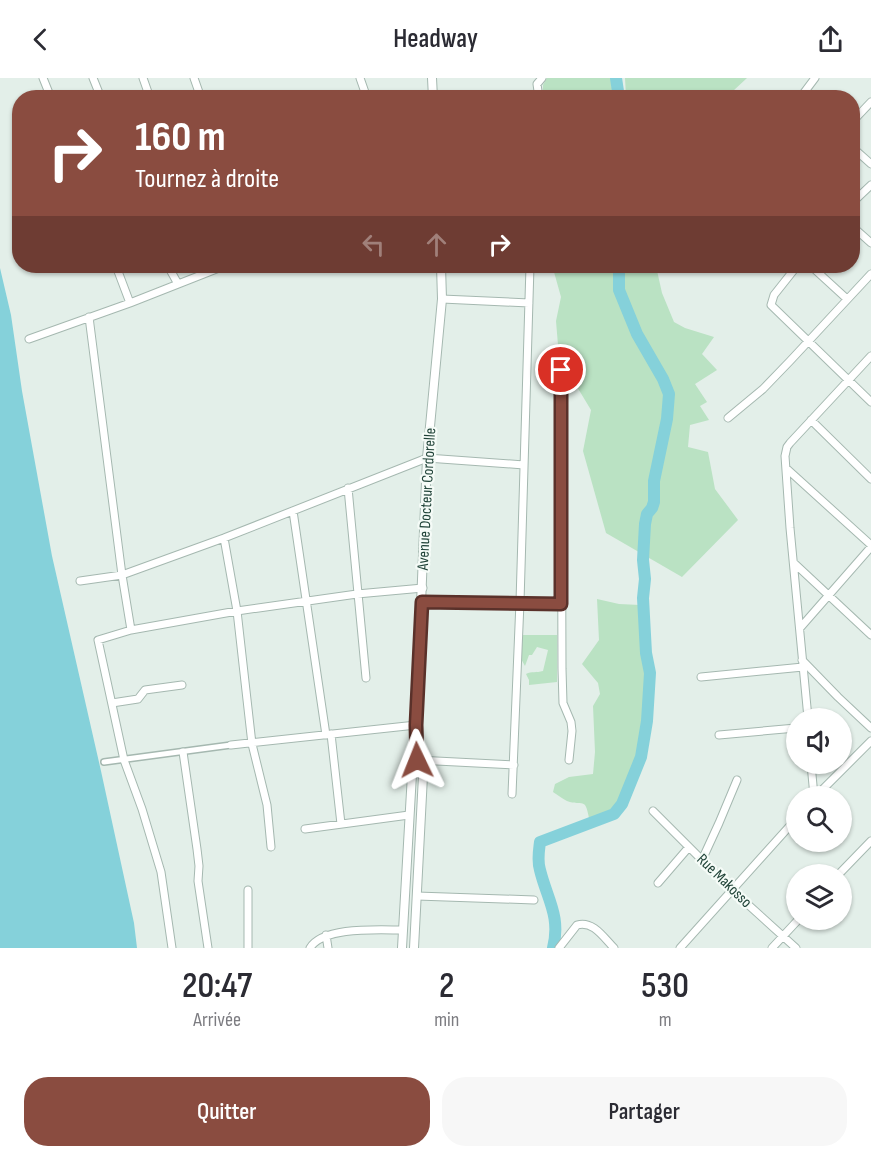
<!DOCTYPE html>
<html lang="fr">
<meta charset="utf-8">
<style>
:root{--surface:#fff;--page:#f7f7f7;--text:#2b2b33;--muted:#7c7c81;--accent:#8a4c40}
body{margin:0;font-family:"Sofia Sans Condensed",sans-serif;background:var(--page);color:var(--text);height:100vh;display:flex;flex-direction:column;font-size:22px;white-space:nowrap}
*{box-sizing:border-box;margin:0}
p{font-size:20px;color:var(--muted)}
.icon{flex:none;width:33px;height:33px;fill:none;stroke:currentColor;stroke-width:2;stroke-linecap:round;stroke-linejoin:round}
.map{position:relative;height:870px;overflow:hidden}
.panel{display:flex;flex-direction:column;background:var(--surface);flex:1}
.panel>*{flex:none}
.hud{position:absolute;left:12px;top:12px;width:848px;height:183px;border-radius:24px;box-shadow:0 2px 4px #0004;background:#8a4c40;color:#fff;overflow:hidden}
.buttons{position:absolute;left:786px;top:630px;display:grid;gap:12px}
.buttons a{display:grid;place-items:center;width:66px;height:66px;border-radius:50%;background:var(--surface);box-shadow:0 2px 4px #0004;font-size:30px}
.pin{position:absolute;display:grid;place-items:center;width:51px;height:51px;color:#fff;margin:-26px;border:3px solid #fff;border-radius:50%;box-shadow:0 2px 6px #0007}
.me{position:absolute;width:66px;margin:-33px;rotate:358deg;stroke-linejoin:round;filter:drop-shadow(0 0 4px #0008)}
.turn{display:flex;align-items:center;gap:21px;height:126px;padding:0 24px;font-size:27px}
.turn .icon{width:78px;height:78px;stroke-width:2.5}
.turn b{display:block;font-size:42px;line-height:51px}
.lanes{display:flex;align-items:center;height:57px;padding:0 24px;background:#0003;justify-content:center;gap:30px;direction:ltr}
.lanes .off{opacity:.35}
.eta{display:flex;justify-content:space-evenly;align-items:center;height:102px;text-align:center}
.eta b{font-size:36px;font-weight:600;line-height:42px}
.cta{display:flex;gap:12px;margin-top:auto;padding:12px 24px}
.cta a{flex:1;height:69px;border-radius:24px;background:var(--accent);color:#fff;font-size:24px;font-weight:600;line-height:69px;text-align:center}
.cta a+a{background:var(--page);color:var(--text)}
header{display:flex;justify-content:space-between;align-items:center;height:78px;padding:0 24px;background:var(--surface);font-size:27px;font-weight:600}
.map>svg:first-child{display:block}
.green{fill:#bae2c3}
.water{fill:#85d1da}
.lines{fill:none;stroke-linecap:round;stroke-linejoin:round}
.river{stroke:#85d1da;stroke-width:12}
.pedestrian-casing{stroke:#a5b8b0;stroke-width:8}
.minor-casing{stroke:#a5b8b0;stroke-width:9}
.tertiary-casing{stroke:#a5b8b0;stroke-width:10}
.pedestrian{stroke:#fff;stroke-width:5}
.minor{stroke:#fff;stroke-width:7}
.tertiary{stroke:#fff;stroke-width:8}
.route-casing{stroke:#5a312a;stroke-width:15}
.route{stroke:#8a4c40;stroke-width:10}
.labels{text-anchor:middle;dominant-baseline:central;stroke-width:4.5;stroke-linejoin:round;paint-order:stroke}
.street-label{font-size:16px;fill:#204338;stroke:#f5fbf7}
</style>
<header><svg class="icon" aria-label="back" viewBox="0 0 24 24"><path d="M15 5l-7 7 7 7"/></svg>Headway<svg class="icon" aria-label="share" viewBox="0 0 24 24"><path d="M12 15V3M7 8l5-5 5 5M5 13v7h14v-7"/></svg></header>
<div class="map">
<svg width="871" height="870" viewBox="0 0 871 870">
<rect width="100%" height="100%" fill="#e3efe9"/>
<path class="green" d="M 547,0 L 617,0 L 616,19 L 543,19 L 543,7 Z
M 625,0 L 747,0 L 733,13 L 733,20 L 626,19 Z
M 560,188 L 656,188 L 662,215 L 674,244 L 685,250 L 714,259 L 702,276 L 717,292 L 695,306 L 707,324 L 700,328 L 709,342 L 690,347 L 688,369 L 708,374 L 715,411 L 738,442 L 682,499 L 606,455 L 583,373 L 591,332 L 559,279 L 556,243 L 561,219 L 554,194 Z
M 597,521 L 619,526 L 640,527 L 646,614 L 641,665 L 622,719 L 617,728 L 597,740 L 589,740 C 585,718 583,729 567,723 C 563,721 558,717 553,714 L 555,706 L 569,699 L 593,696 L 595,674 L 593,628 L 600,616 L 598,605 L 582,586 L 599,562 Z
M 520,557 L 557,557 L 557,604 L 529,607 L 529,602 L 526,596 C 532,593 536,595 543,593 L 548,572 L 537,569 L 532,577 L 529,577 L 525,588 L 520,579 Z"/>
<path class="water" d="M 0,190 L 11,237 L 22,313 L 52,478 L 101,693 L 134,845 L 137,870 L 0,870 Z"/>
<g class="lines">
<path class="river" d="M 616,0 L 619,20
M 553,870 C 561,838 547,821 540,792 C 537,783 539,772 540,764 L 614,736 L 622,726 L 641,679 L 647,643 L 650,595 L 646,575 L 643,520 L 645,501 L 643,482 L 645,446 L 647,436 L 652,430 L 654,424 L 654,403 L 667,341 L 669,316 L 663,301 L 637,256 L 619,212 L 619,188"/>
<defs>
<path id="pedestrian" d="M 104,684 L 231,667"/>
<path id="minor" d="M 43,0 L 51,20
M 93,0 L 101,20
M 143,0 L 150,20
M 194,0 L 201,20
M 360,0 L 367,20
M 539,20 L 537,6 L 542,0
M 800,20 L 815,0
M 852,44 L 871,24
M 852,69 L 871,86
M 852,125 L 871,107
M 852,148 L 871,165
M 116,188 L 130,225
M 168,188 L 178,206
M 797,188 L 774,217 L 771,227 L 871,324
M 811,188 L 847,221
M 442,221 L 529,225
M 89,239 L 122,497 L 131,552
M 29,261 L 130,225 L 224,188
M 561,292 L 562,591 L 563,625 L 571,644 L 572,653 L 569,682
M 728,340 L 763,311 L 790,283 L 871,196
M 811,342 L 871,401
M 786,390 L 871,467
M 348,410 L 366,600
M 293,433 L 326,657
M 224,460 L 237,533 L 252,666 L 267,727 L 271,769
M 794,485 L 871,557
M 80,503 L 122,497 L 224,460 L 427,380 L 524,387
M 422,523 L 561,526
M 800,550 L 871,469
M 802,582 L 838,619 L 871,650
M 701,599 L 803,589
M 112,625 L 138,621 L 145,612 L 182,607
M 808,640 L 790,450 L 785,378 L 787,369 L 790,365 L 871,278
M 331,656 L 341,746
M 719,657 L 796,650
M 231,667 L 416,647
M 183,674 L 197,771 L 199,788 L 198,803 L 208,870
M 417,682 L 514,687
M 811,686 L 814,718
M 512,716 L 520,524 L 530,188
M 816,718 L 871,663
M 653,733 L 733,813 L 796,870
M 305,751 L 409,737
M 702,782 L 719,745 L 737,702
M 839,796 L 871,763
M 658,805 L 689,769
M 417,818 L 534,822
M 326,857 L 328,870
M 172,870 L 161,794 L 142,731 L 124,682 L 98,562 L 131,552 L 237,533 L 357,516 L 423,510
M 248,870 L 248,812
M 310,870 C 323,848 379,852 403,852
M 559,870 L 577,847 C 593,842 604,860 614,870
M 680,870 L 796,741
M 772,870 L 798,842"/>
<path id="tertiary" d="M 432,0 L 433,20
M 402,870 L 412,696 L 418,685 L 416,647 L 427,380 L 442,221 L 441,188
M 414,870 L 423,698 L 418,685"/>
</defs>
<use href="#pedestrian" class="pedestrian-casing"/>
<use href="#minor" class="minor-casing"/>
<use href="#tertiary" class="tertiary-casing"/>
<use href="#pedestrian" class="pedestrian"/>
<use href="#minor" class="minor"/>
<use href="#tertiary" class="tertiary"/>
</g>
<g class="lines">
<defs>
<path id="route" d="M 417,682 L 416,647 L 422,524 L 561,526 L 561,292"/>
</defs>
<use href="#route" class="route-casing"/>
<use href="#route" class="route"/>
</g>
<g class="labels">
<g class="street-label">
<text transform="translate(427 421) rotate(-87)">Avenue Docteur Cordorelle</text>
<text transform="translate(724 803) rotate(44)">Rue Makosso</text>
</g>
</g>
</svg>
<div class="buttons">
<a><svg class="icon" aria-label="sound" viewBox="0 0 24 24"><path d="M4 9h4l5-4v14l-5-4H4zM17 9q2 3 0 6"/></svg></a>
<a><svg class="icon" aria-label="search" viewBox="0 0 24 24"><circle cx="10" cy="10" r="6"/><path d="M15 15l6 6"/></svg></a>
<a><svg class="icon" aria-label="layers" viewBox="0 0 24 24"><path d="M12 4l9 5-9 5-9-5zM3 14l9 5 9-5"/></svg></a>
</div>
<div class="pin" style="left:561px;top:292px;background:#d93025"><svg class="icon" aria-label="arrive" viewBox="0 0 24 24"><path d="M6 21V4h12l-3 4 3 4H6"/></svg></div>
<svg class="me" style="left:417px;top:682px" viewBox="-20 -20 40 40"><path d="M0-17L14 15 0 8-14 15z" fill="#8a4c40" stroke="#fff" stroke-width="4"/></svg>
<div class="hud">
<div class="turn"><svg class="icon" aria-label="right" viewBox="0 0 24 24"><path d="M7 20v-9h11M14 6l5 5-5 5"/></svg><div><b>160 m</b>Tournez à droite</div></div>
<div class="lanes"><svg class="icon off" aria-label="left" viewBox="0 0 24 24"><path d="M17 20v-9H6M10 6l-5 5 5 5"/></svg><svg class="icon off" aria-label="ahead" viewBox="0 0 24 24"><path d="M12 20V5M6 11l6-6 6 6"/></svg><svg class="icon" aria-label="right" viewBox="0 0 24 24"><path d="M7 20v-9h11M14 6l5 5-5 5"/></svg></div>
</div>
</div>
<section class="panel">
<div class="eta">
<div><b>20:47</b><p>Arrivée</p></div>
<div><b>2</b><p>min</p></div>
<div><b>530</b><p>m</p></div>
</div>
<div class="cta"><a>Quitter</a><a>Partager</a></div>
</section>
